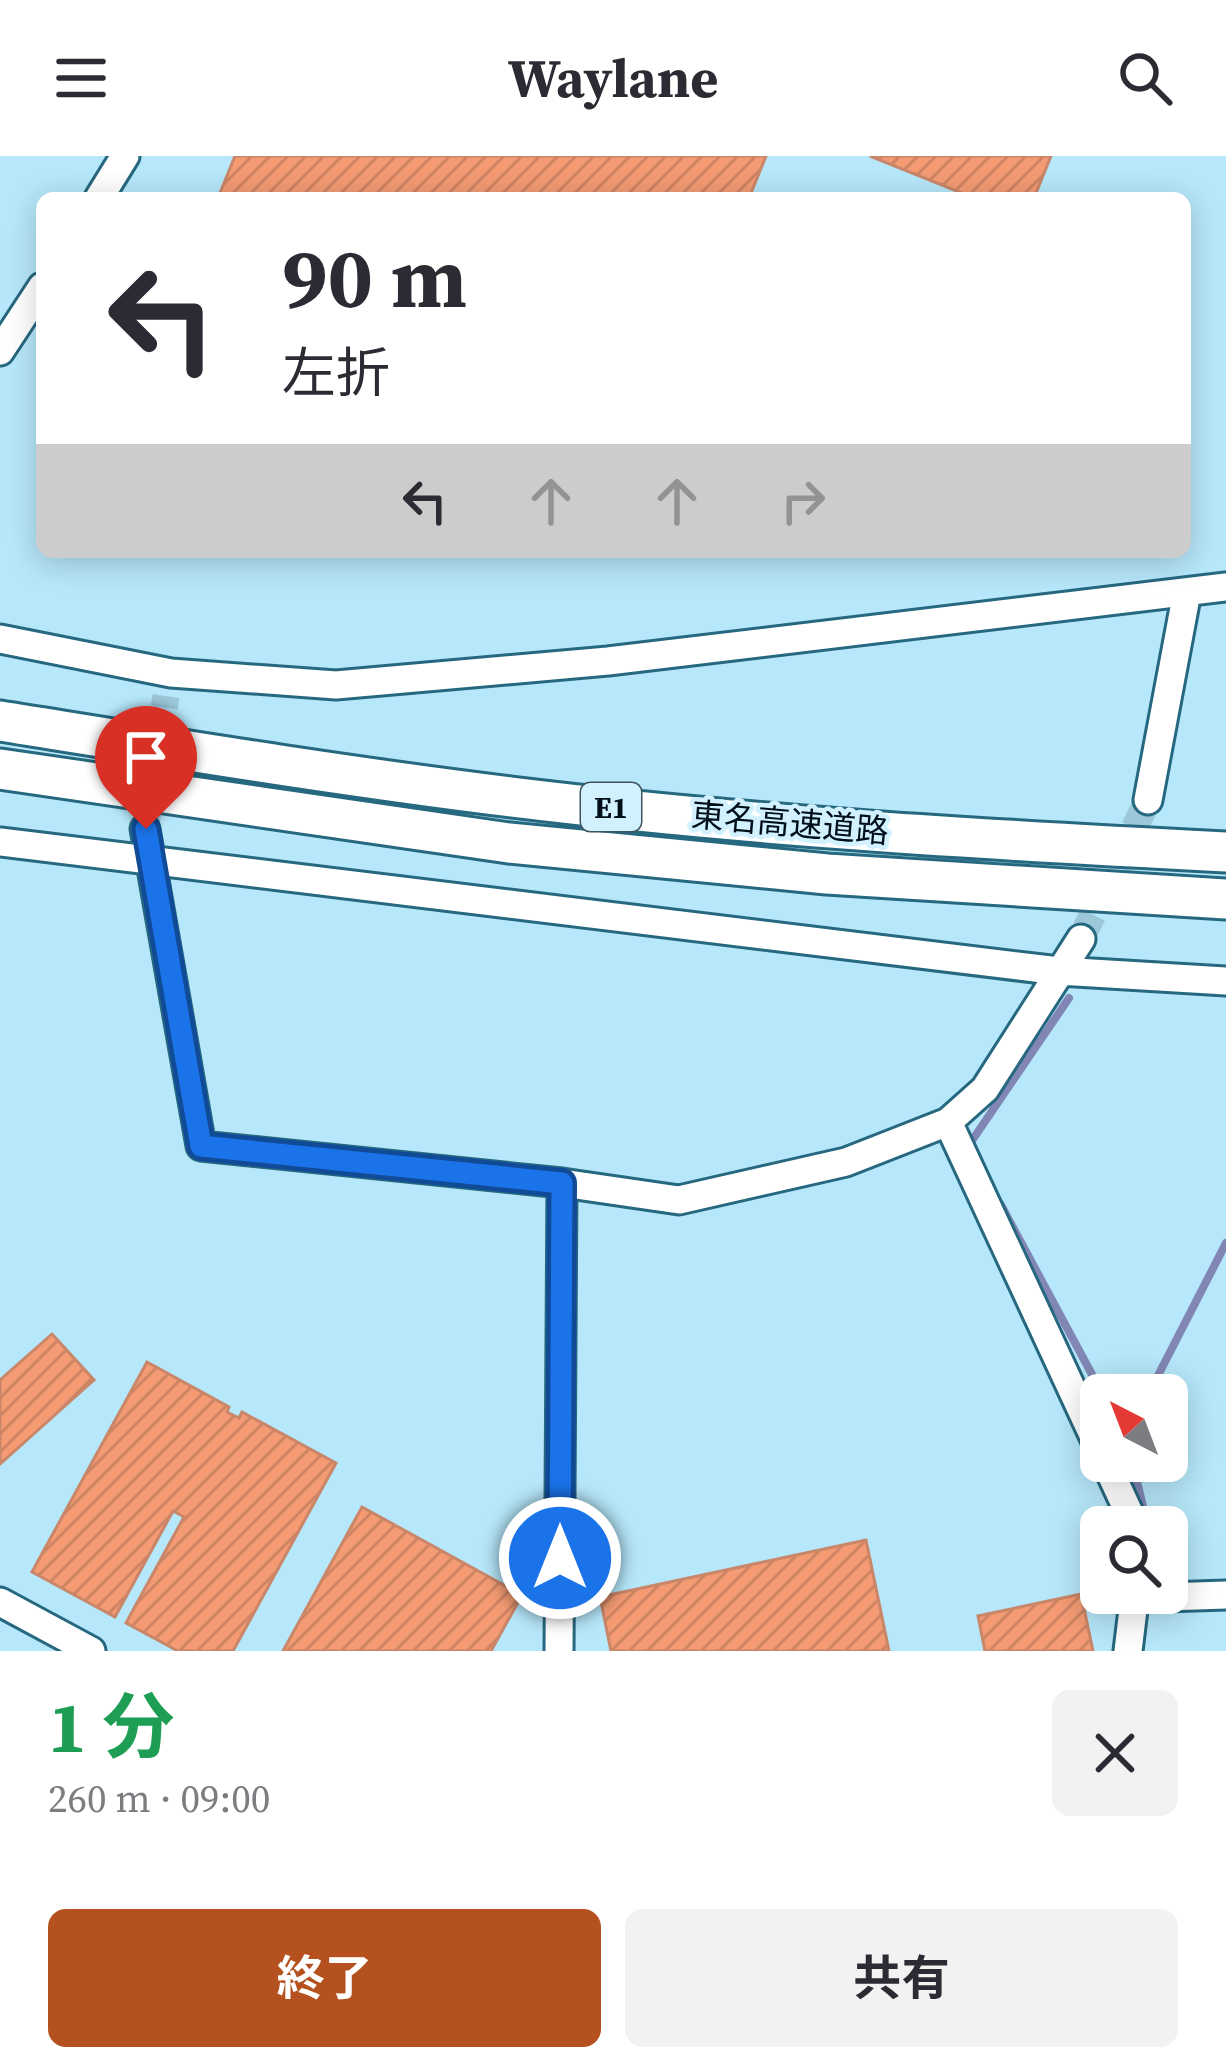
<!DOCTYPE html>
<html lang="ja">
<meta charset="utf-8">
<style>
:root{--surface:#fff;--page:#f2f2f3;--text:#2b2b33;--muted:#7c7c81;--accent:#b5511e}
body{margin:0;font-family:"Source Serif 4","Noto Sans JP",serif;background:var(--page);color:var(--text);height:100vh;display:flex;flex-direction:column;font-size:45px;white-space:nowrap}
*{box-sizing:border-box;margin:0}
p{font-size:39px;color:var(--muted)}
.icon{flex:none;width:66px;height:66px;fill:none;stroke:currentColor;stroke-width:2;stroke-linecap:round;stroke-linejoin:round}
.map{position:relative;height:1495px;overflow:hidden}
.sheet{display:flex;flex-direction:column;background:var(--surface);flex:1}
.sheet>*{flex:none}
.hud{position:absolute;left:36px;top:36px;width:1155px;height:366px;border-radius:18px;box-shadow:0 6px 30px #0003;background:#fff;color:var(--text);overflow:hidden}
.needle{width:78px;rotate:318deg}
.buttons{position:absolute;left:1080px;top:1218px;display:grid;gap:24px}
.buttons a{display:grid;place-items:center;width:108px;height:108px;border-radius:18px;background:var(--surface);box-shadow:0 6px 30px #0003;font-size:60px}
.pin{position:absolute;display:grid;place-items:center;width:102px;height:102px;color:#fff;margin:-123px -51px;border-radius:50% 50% 50% 0;rotate:-45deg;box-shadow:0 0 12px #0007}
.pin .icon{rotate:45deg}
.me{position:absolute;width:132px;margin:-66px;rotate:0deg;stroke-linejoin:round;filter:drop-shadow(0 0 9px #0008)}
.turn{display:flex;align-items:center;gap:42px;height:252px;padding:0 48px;font-size:54px}
.turn .icon{width:156px;height:156px;stroke-width:2.5}
.turn b{display:block;font-size:84px;line-height:102px}
.lanes{display:flex;align-items:center;height:114px;padding:0 48px;background:#0003;justify-content:center;gap:60px;direction:ltr}
.lanes .off{opacity:.35}
.round{display:grid;place-items:center;flex:none;width:126px;height:126px;border-radius:18px;background:var(--page)}
.overview{display:flex;align-items:center;justify-content:space-between;height:204px;padding:0 48px}
h1{font-size:72px;font-weight:700;line-height:90px;color:#1e9e55}
.action{display:flex;gap:24px;margin-top:auto;padding:24px 48px}
.action a{flex:1;height:138px;border-radius:18px;background:var(--accent);color:#fff;font-size:48px;font-weight:700;line-height:138px;text-align:center}
.action a+a{background:var(--page);color:var(--text)}
header{display:flex;justify-content:space-between;align-items:center;height:156px;padding:0 48px;background:var(--surface);font-size:54px;font-weight:700}
.map>svg:first-child{display:block}
.lines{fill:none;stroke-linecap:round;stroke-linejoin:round}
.stream{stroke:#8186b5;stroke-width:8}
.building{fill:url(#building-hatch);stroke:#c98668;stroke-width:3}
.minor-tunnel{stroke:#9bc7d8;stroke-width:27;stroke-dasharray:27 14;stroke-linecap:butt}
.minor-casing{stroke:#26687f;stroke-width:33}
.highway-casing{stroke:#26687f;stroke-width:45}
.minor{stroke:#fff;stroke-width:27}
.highway{stroke:#fff;stroke-width:39}
.route-casing{stroke:#114b97;stroke-width:30}
.route{stroke:#1a73e8;stroke-width:21}
.labels{text-anchor:middle;dominant-baseline:central;stroke-width:9;stroke-linejoin:round;paint-order:stroke}
.shield{fill:#d1f1fe;stroke:#3f535d;stroke-width:3}
.shield-label{font-size:30px;font-weight:bold;fill:#000f18}
.street-label{font-size:33px;fill:#000f18;stroke:#d1f1fe}
</style>
<header><svg class="icon" aria-label="menu" viewBox="0 0 24 24"><path d="M4 6h16M4 12h16M4 18h16"/></svg>Waylane<svg class="icon" aria-label="search" viewBox="0 0 24 24"><circle cx="10" cy="10" r="6"/><path d="M15 15l6 6"/></svg></header>
<div class="map">
<svg width="1226" height="1495" viewBox="0 0 1226 1495">
<defs>
<pattern id="building-hatch" width="6" height="6" patternUnits="userSpaceOnUse" patternTransform="scale(3)"><rect width="6" height="6" fill="#f49b74"/><path d="M-1 1l2-2M0 6l6-6M5 7l2-2" fill="none" stroke="#cf8464"/></pattern>
</defs>
<rect width="100%" height="100%" fill="#b6e7fa"/>
<g class="lines">
<path class="stream" d="M 969,989 L 1069,842
M 1001,1049 L 1103,1239
M 1148,1239 L 1226,1087
M 1132,1305 L 1148,1371"/>
</g>
<path class="building" d="M 235,0 L 766,0 L 749,42 L 218,42 Z
M 870,0 L 1051,0 L 1034,42 L 974,42 Z
M 52,1178 L 94,1224 L 0,1308 L 0,1224 Z
M 147,1206 L 229,1251 L 227,1256 L 239,1262 L 242,1256 L 336,1307 L 233,1495 L 178,1495 L 126,1467 L 184,1361 L 173,1355 L 115,1461 L 32,1416 Z
M 362,1351 L 522,1439 L 491,1495 L 283,1495 Z
M 866,1384 L 889,1495 L 611,1495 L 600,1441 Z
M 1081,1438 L 1093,1495 L 985,1495 L 978,1460 Z"/>
<g class="lines">
<path class="minor-tunnel" d="M 145,673 L 166,540
M 1081,783 L 1148,644"/>
<defs>
<path id="minor" d="M 99,42 L 125,0
M 0,195 L 42,131
M 0,483 L 171,517 L 336,529 L 608,505 L 1226,431
M 1148,644 L 1187,436
M 145,673 L 201,990 L 562,1027 L 679,1044 L 846,1006 L 948,966 L 985,933 L 1081,783
M 0,686 L 1059,815 L 1226,825
M 948,966 L 1101,1296
M 1105,1305 L 1130,1359 L 1131,1371
M 1136,1442 L 1226,1439
M 0,1446 L 91,1495
M 559,1495 L 562,1027
M 1128,1495 L 1135,1437"/>
<path id="highway" d="M 0,565 C 170,592 340,620 511,641 C 748,670 988,684 1226,696
M 0,613 L 509,687 L 827,718 L 1226,743"/>
</defs>
<use href="#minor" class="minor-casing"/>
<use href="#highway" class="highway-casing"/>
<use href="#minor" class="minor"/>
<use href="#highway" class="highway"/>
</g>
<g class="lines">
<defs>
<path id="route" d="M 146,673 L 201,990 L 562,1027 L 560,1402"/>
</defs>
<use href="#route" class="route-casing"/>
<use href="#route" class="route"/>
</g>
<g class="labels">
<rect class="shield" x="581" y="627" width="60" height="48" rx="9"/>
<g class="shield-label">
<text x="611" y="651">E1</text>
</g>
<g class="street-label">
<text transform="translate(790 667) rotate(5)">東名高速道路</text>
</g>
</g>
</svg>
<div class="buttons">
<a><svg class="needle" viewBox="-14 -14 28 28"><path d="M0-13l5 13h-10z" fill="#e53935"/><path d="M0 13l5-13h-10z" fill="#7c7c81"/></svg></a>
<a><svg class="icon" aria-label="search" viewBox="0 0 24 24"><circle cx="10" cy="10" r="6"/><path d="M15 15l6 6"/></svg></a>
</div>
<div class="pin" style="left:146px;top:673px;background:#d93025"><svg class="icon" aria-label="arrive" viewBox="0 0 24 24"><path d="M6 21V4h12l-3 4 3 4H6"/></svg></div>
<svg class="me" style="left:560px;top:1402px" viewBox="-20 -20 40 40"><circle r="17" fill="#1a73e8" stroke="#fff" stroke-width="3"/><path d="M0-11L8 9 0 5-8 9z" fill="#fff"/></svg>
<div class="hud">
<div class="turn"><svg class="icon" aria-label="left" viewBox="0 0 24 24"><path d="M17 20v-9H6M10 6l-5 5 5 5"/></svg><div><b>90 m</b>左折</div></div>
<div class="lanes"><svg class="icon" aria-label="left" viewBox="0 0 24 24"><path d="M17 20v-9H6M10 6l-5 5 5 5"/></svg><svg class="icon off" aria-label="ahead" viewBox="0 0 24 24"><path d="M12 20V5M6 11l6-6 6 6"/></svg><svg class="icon off" aria-label="ahead" viewBox="0 0 24 24"><path d="M12 20V5M6 11l6-6 6 6"/></svg><svg class="icon off" aria-label="right" viewBox="0 0 24 24"><path d="M7 20v-9h11M14 6l5 5-5 5"/></svg></div>
</div>
</div>
<section class="sheet">
<div class="overview"><div><h1>1 分</h1><p>260 m · 09:00</p></div><a class="round"><svg class="icon" aria-label="close" viewBox="0 0 24 24"><path d="M6 6l12 12M18 6L6 18"/></svg></a></div>
<div class="action"><a>終了</a><a>共有</a></div>
</section>
